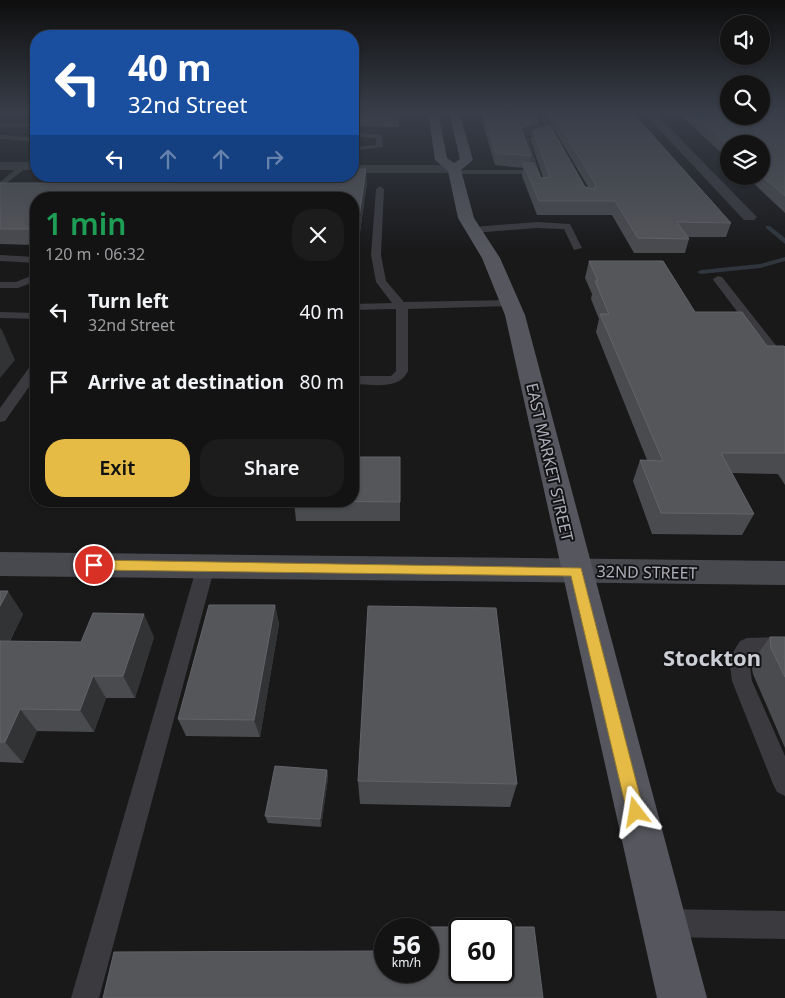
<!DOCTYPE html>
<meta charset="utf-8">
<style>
:root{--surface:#131314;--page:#1c1c1d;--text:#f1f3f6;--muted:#9d9ea0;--line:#323234;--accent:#e5bb46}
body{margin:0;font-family:"Noto Sans",sans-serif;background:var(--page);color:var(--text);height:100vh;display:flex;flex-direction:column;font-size:19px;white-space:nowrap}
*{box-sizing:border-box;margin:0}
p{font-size:16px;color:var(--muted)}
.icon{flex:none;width:28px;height:28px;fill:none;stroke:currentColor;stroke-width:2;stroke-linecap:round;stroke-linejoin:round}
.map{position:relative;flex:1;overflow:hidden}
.sheet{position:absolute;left:30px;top:192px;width:329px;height:315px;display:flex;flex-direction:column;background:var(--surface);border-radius:20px;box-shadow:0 1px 4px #0004,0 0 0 1px var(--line)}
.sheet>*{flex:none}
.top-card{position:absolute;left:30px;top:30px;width:329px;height:152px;border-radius:20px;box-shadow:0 1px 4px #0004,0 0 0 1px var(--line);background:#1a4fa0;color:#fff;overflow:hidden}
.tools{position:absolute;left:720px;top:15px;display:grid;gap:10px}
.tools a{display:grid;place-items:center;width:50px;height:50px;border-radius:50%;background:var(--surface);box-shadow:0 1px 4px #0004,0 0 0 1px var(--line);font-size:25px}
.speed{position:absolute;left:374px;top:918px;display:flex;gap:10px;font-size:25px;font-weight:700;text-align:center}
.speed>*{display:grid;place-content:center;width:65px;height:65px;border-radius:50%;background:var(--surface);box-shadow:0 1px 4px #0004,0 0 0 1px var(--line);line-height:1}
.speed small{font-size:12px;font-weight:400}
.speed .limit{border:2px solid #111;border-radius:8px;background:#fff;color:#111}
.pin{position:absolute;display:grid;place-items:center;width:42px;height:42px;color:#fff;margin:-21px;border:2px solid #fff;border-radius:50%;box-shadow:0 1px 5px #0007}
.me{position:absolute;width:55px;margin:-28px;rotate:346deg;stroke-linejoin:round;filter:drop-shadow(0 0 4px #0008)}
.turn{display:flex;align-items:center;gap:18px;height:105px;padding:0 15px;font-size:22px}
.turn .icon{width:65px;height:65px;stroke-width:2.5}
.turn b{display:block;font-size:35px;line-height:42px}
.lanes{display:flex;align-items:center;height:48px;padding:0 15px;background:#0003;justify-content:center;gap:25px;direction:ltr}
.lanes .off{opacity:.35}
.round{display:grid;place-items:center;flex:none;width:52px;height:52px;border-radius:20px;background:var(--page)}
.summary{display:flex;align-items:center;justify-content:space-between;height:85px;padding:0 15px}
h1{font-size:30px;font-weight:600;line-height:38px;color:#1e9e55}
.primary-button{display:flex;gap:10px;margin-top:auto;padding:10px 15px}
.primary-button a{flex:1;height:58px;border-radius:20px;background:var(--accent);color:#111;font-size:20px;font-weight:600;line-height:58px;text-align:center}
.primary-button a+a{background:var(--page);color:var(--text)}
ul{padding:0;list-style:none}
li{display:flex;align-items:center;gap:15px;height:70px;padding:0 15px}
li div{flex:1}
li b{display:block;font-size:19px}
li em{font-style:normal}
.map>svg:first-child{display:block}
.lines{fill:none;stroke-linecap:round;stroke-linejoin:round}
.stream{fill:#2f363e;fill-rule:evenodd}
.lane{fill:#3a3a3f;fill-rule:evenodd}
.street{fill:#3a3a3f;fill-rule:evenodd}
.secondary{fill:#48494f;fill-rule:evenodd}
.primary{fill:#56575e;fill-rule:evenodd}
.wall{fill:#4a4b4f;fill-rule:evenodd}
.shaded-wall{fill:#323335}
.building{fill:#55565a;stroke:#626469;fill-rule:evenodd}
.route{fill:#e5bb46;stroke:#957a2e}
.labels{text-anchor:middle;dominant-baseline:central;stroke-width:4;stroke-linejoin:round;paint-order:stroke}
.street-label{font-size:16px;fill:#acafb9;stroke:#141315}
.near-quarter-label{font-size:22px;font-weight:bold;fill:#ccced5;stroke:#141315}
</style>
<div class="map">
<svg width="785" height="998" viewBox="0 0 785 998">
<rect width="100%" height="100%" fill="#19191a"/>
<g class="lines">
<path class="stream" d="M 766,226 L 770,226 L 785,238 L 785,244 L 766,228 Z
M 785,257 L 785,261 L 760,268 L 701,274 L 697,272 L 701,270 L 760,264 Z"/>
<path class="lane" d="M 9,112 L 36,112 L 36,115 L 11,115 Z
M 537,112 L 543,112 L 561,147 L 554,145 Z
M 0,123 L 36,123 L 36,127 L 0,127 Z
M 539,124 L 542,126 L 546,137 L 529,141 L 544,185 L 538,185 L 534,174 L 455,174 L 451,172 L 455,170 L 532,170 L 521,140 L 538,136 L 536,126 Z
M 352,132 L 382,135 L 383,147 L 352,151 L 352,147 L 376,145 L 376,138 L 352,136 Z
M 0,135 L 36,138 L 36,142 L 0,139 Z
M 22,164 L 29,166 L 0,188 L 0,182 Z
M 97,176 L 106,176 L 91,191 L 85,191 L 85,187 Z
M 380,186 L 384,189 L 381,255 L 386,281 L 404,302 L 510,300 L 516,303 L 510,306 L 408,309 L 408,371 C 399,391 371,384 352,384 L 352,376 L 391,376 L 396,371 L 396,309 L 352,310 L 352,304 L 392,303 L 376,282 L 371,255 L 376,189 Z
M 537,222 L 570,224 L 582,248 L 574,250 L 564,229 L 537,228 L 473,233 L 468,230 L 473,227 Z
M 0,255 L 36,257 L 36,263 L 0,261 Z
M 36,274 L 36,281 L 18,288 L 0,288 L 0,282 L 16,282 Z
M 718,276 L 722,277 L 785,357 L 785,369 L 780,368 L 714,281 L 713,279 Z
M 0,312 L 36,313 L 36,319 L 0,318 Z
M 36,364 L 36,377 L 5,421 L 0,422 L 0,408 L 31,365 Z
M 206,559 L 212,561 L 215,566 L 99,998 L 71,998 L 197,566 L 200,561 Z
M 785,637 L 785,655 L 753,655 L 749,660 L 752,681 L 785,756 L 785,796 L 777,792 L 773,784 L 732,681 L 729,659 L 740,641 L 747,638 Z
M 666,909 L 785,911 L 785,939 L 666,937 L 656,933 L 652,923 L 656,913 Z"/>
<path class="street" d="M 643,112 L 654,112 L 754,214 L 757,217 L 754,220 L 744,220 Z
M 761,112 L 785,112 L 785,115 L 761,115 Z
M 0,162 L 36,162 L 36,170 L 0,170 Z
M 352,165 L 454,165 L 461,169 L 454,173 L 352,173 Z"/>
<path class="secondary" d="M 0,552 L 785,561 L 785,585 L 0,576 Z"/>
<path class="primary" d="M 428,112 L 438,112 L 447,158 L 454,163 L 460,159 L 449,112 L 459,112 L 473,160 L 461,170 L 474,218 L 500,258 L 525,315 L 707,998 L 657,998 L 505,315 L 482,258 L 458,218 L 448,171 L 435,160 Z"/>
</g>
<path class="wall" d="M 352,112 L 399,112 L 399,127 L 352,126 Z
M 482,112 L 537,112 L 536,116 L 539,122 L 538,129 L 585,187 L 588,187 L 544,112 L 632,112 L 731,223 L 726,237 L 688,237 L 689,239 L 685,253 L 634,253 L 612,215 L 537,215 L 522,176 L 523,168 L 495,165 L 482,120 ZM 532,135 L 531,142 L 543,177 L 541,178 L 530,163 L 531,156 L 524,137 Z
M 677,112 L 729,112 L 769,114 L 770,112 L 785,112 L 785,213 L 746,176 L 761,176 L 761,144 L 729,144 L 729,160 Z
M 367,182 L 360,232 L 352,232 L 352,199 L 36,199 L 36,245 L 0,244 L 0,183 L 174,183 Z
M 589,261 L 767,346 L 785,347 L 785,485 L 778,474 L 732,473 L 754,514 L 742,535 L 652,534 L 633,481 L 640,460 L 647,460 L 596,332 L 599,319 L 591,299 L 592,294 L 585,278 Z
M 400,457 L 400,521 L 296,521 L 294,501 Z
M 0,591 L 23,614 L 10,641 L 81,642 L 154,637 L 135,698 L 106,698 L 94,732 L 37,731 L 23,763 L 0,762 Z
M 275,605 L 279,624 L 260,737 L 186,736 L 178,719 Z
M 770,637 L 785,637 L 785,748 L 753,674 L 751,663 Z
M 327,770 L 328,778 L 321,827 L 268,823 L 265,816 Z
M 358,781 L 517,784 L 510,807 L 360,804 Z"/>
<path class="shaded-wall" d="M 539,122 L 537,133 L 533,131 L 532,135 L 519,139 L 521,128 Z
M 366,169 L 367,182 L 360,232 L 359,217 Z
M 1,328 L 15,360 L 0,378 L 0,329 Z
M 8,591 L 23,614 L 0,660 L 0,606 Z
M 275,605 L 279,624 L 260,737 L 254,720 Z
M 144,614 L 154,637 L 135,698 L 123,676 Z
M 93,676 L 106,698 L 94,732 L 80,710 Z
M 20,709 L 37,731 L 23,763 L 5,742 Z
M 327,770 L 328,778 L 321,827 L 320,819 Z"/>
<path class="building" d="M 484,112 L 534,112 L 539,122 L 521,128 L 531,156 L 496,153 Z
M 552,112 L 632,112 L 731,223 L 677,222 L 689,239 L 638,238 L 615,201 L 539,201 L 523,163 L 534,163 L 541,178 L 550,177 L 533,131 L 550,125 L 585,187 L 594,189 L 596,185 Z
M 690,112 L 729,112 L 729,116 L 761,116 L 761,112 L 766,112 L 785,124 L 785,196 L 761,175 L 761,144 L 729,144 L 729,146 Z
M 779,112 L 785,112 L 785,116 Z
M 352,169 L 366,169 L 359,217 L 352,217 L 352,199 L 36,199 L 36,229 L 0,229 L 0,183 L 174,183 L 179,176 L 352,176 Z
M 589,261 L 663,261 L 695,312 L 742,312 L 767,346 L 784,346 L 785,347 L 785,453 L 721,453 L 754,514 L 661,513 L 640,460 L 663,461 L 600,314 L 609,314 L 595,281 L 598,281 Z
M 352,457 L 400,457 L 400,502 L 294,501 L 352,501 Z
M 0,591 L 8,591 L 0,606 Z
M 209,605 L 275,605 L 254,720 L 178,719 Z
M 368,606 L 496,608 L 517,784 L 358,781 Z
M 93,613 L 144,614 L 123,676 L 93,676 L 80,710 L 20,709 L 5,742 L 0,742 L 0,641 L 81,642 Z
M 770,637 L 785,637 L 785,677 L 771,648 Z
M 275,766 L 327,770 L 320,819 L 265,816 Z
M 419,927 L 534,927 L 543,998 L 103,998 L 114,952 L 385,951 L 385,971 L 428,971 L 428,929 L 419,929 ZM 460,929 L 502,929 L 502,971 L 460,971 Z"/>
<linearGradient id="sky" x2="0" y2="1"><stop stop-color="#0e0e0e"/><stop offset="0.45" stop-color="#383e49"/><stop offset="1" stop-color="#383e49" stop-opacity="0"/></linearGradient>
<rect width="785" height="251" fill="url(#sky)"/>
<path class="route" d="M 94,560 L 581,568 L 644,812 L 642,818 L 636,821 L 630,818 L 627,812 L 571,576 L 94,570 L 87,565 Z"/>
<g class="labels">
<g class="street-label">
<text transform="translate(550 462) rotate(77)">EAST MARKET STREET</text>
<text transform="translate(647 572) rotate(1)">32ND STREET</text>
</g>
<g class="near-quarter-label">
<text x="712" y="657">Stockton</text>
</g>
</g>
</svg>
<div class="tools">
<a><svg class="icon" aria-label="sound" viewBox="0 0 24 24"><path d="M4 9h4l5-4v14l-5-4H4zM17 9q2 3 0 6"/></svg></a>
<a><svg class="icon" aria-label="search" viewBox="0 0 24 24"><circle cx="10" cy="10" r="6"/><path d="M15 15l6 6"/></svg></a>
<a><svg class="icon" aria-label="layers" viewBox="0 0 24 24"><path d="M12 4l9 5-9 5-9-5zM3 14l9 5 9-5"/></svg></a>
</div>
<div class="speed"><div>56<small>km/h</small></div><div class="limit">60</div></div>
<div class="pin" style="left:94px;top:565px;background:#d93025"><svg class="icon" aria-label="arrive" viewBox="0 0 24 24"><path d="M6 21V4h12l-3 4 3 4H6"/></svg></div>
<svg class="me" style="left:636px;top:812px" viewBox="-20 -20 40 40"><path d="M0-17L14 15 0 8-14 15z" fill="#e5bb46" stroke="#fff" stroke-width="4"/></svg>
<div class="top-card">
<div class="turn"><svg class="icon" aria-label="left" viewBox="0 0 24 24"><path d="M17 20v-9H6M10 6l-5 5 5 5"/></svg><div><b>40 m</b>32nd Street</div></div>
<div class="lanes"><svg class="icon" aria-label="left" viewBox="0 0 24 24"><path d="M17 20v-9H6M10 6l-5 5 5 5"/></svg><svg class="icon off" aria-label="ahead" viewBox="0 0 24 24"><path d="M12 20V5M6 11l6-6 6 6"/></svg><svg class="icon off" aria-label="ahead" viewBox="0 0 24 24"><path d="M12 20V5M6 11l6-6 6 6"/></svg><svg class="icon off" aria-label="right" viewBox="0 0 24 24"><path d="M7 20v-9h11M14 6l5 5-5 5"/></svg></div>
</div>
<section class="sheet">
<div class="summary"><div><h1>1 min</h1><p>120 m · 06:32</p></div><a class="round"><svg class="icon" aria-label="close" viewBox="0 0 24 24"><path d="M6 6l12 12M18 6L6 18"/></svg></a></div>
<ul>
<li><svg class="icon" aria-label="left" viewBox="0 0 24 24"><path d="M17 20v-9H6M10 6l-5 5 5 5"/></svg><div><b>Turn left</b><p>32nd Street</p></div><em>40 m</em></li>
<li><svg class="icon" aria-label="arrive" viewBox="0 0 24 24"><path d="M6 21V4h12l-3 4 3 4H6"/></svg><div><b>Arrive at destination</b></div><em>80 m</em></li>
</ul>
<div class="primary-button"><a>Exit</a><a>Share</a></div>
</section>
</div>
